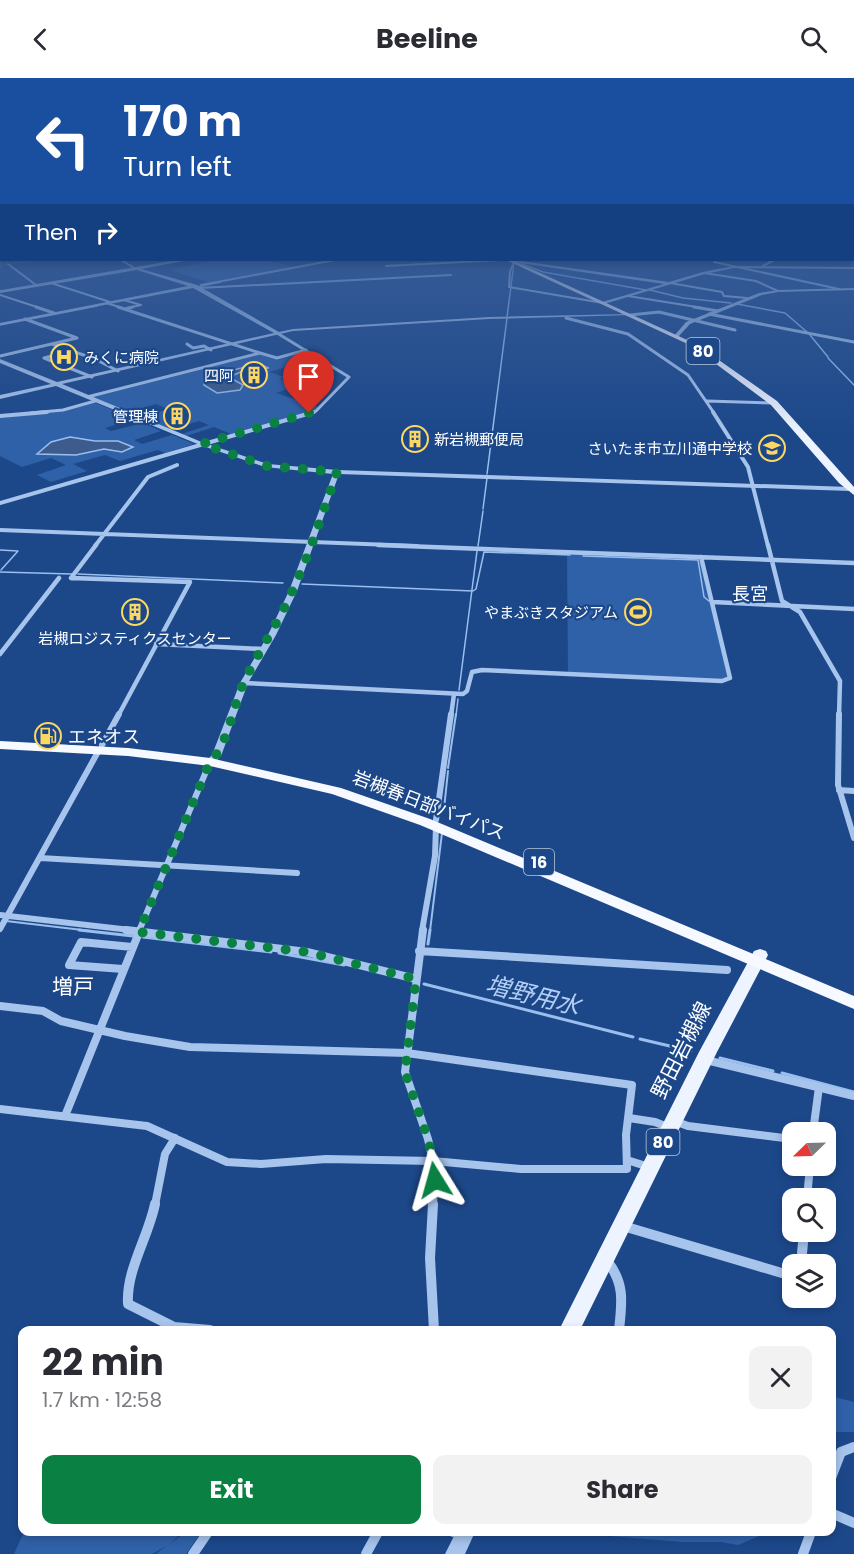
<!DOCTYPE html>
<meta charset="utf-8">
<style>
:root{--surface:#fff;--page:#f2f2f3;--text:#2b2b33;--muted:#7c7c81;--accent:#0b8043}
body{margin:0;font-family:Poppins,"Noto Sans JP",sans-serif;background:var(--page);color:var(--text);height:100vh;display:flex;flex-direction:column;font-size:22px;white-space:nowrap}
*{box-sizing:border-box;margin:0}
p{font-size:20px;color:var(--muted)}
.icon{flex:none;width:33px;height:33px;fill:none;stroke:currentColor;stroke-width:2;stroke-linecap:round;stroke-linejoin:round}
.map{position:relative;flex:1;overflow:hidden}
.sheet{position:absolute;left:18px;top:1248px;width:818px;height:210px;display:flex;flex-direction:column;background:var(--surface);border-radius:12px;box-shadow:0 3px 9px #0003}
.sheet>*{flex:none}
.banner{position:absolute;left:0px;top:0px;width:855px;height:183px;box-shadow:0 3px 9px #0003;background:#1a4fa0;color:#fff;overflow:hidden}
.needle{width:39px;rotate:247deg}
.controls{position:absolute;left:782px;top:1044px;display:grid;gap:12px}
.controls a{display:grid;place-items:center;width:54px;height:54px;border-radius:12px;background:var(--surface);box-shadow:0 3px 9px #0003;font-size:30px}
.pin{position:absolute;display:grid;place-items:center;width:51px;height:51px;color:#fff;margin:-62px -26px;border-radius:50% 50% 50% 0;rotate:-45deg;box-shadow:0 0 6px #0007}
.pin .icon{rotate:45deg}
.me{position:absolute;width:66px;margin:-33px;rotate:352deg;stroke-linejoin:round;filter:drop-shadow(0 0 4px #0008)}
.turn{display:flex;align-items:center;gap:21px;height:126px;padding:0 24px;font-size:27px}
.turn .icon{width:78px;height:78px;stroke-width:2.5}
.turn b{display:block;font-size:42px;line-height:51px}
.then{display:flex;align-items:center;height:57px;padding:0 24px;background:#0003;gap:12px;font-size:22px}
.round{display:grid;place-items:center;flex:none;width:63px;height:63px;border-radius:12px;background:var(--page)}
.head{display:flex;align-items:center;justify-content:space-between;height:102px;padding:0 24px}
h1{font-size:36px;font-weight:700;line-height:45px}
.cta{display:flex;gap:12px;margin-top:auto;padding:12px 24px}
.cta a{flex:1;height:69px;border-radius:12px;background:var(--accent);color:#fff;font-size:24px;font-weight:700;line-height:69px;text-align:center}
.cta a+a{background:var(--page);color:var(--text)}
header{display:flex;justify-content:space-between;align-items:center;height:78px;padding:0 24px;background:var(--surface);font-size:27px;font-weight:700}
.map>svg:first-child{display:block}
.green{fill:#2f61a8}
.water{fill:#3d5c8d;stroke:#9abeee;stroke-width:1.5}
.lines{fill:none;stroke-linecap:round;stroke-linejoin:round}
.stream-far2{stroke:#9abeee;stroke-width:1.5}
.stream-far1{stroke:#9abeee;stroke-width:2}
.stream{stroke:#9abeee;stroke-width:3}
.river{fill:#3d5c8d;fill-rule:evenodd}
.minor-far6{stroke:#a7c4ec;stroke-width:2}
.minor-far5{stroke:#a7c4ec;stroke-width:3}
.minor-far4{stroke:#a7c4ec;stroke-width:4}
.minor-far3{stroke:#a7c4ec;stroke-width:4.5}
.minor-far2{stroke:#a7c4ec;stroke-width:6}
.minor-far1{stroke:#a7c4ec;stroke-width:8}
.minor{stroke:#a7c4ec;stroke-width:10}
.tertiary{fill:#a7c4ec;fill-rule:evenodd}
.primary{fill:#edf3ff;fill-rule:evenodd}
.trunk{fill:#f6f9ff;fill-rule:evenodd}
.route{stroke:#0b8043;stroke-width:10;stroke-dasharray:0 18}
.labels{text-anchor:middle;dominant-baseline:central;stroke-width:4.5;stroke-linejoin:round;paint-order:stroke}
.far-poi-label{font-size:15px;fill:#fff;stroke:#1c488a;text-anchor:end}
.shield{fill:#1c488a;stroke:#bbc8dc;stroke-width:1.5}
.shield-label{font-size:16px;font-weight:bold;fill:#fff}
.far-quarter-label{font-size:18px;fill:#fff;stroke:#1c488a}
.poi-label{font-size:18px;fill:#fff;stroke:#1c488a;text-anchor:start}
.street-label{font-size:18px;fill:#fff;stroke:#1c488a}
.quarter-label{font-size:21px;fill:#fff;stroke:#1c488a}
.near-street-label{font-size:21px;fill:#fff;stroke:#1c488a}
.near-water-label{font-size:24px;font-style:italic;fill:#b3cef4;stroke:#1c488a}
</style>
<header><svg class="icon" aria-label="back" viewBox="0 0 24 24"><path d="M15 5l-7 7 7 7"/></svg>Beeline<svg class="icon" aria-label="search" viewBox="0 0 24 24"><circle cx="10" cy="10" r="6"/><path d="M15 15l6 6"/></svg></header>
<div class="map">
<svg width="854" height="1476" viewBox="0 0 854 1476">
<rect width="100%" height="100%" fill="#1c488a"/>
<path class="green" d="M 213,182 L 266,182 L 292,189 L 210,205 L 171,192 Z
M 304,274 L 321,284 L 305,288 L 297,286 L 269,294 L 284,299 L 280,301 L 298,307 L 276,315 L 318,329 L 315,332 L 231,356 L 214,349 L 186,358 L 182,356 L 209,347 L 199,343 L 171,352 L 142,340 L 168,331 L 156,326 L 128,334 L 92,319 L 259,276 L 278,282 Z
M 93,324 L 135,341 L 105,350 L 111,353 L 143,345 L 161,353 L 134,362 L 142,366 L 172,357 L 194,366 L 165,375 L 158,372 L 120,383 L 105,377 L 73,386 L 87,393 L 51,404 L 37,397 L 66,387 L 51,380 L 22,389 L 0,378 L 0,338 L 63,332 Z
M 567,474 L 701,479 L 730,600 L 722,603 L 568,596 Z
M 831,1318 L 854,1324 L 854,1354 L 831,1354 Z
M 24,1454 L 182,1454 L 169,1467 L 185,1454 L 201,1454 L 186,1476 L 156,1476 L 166,1468 L 152,1476 L 14,1476 Z
M 587,1454 L 769,1454 L 738,1467 L 721,1464 L 682,1464 L 610,1458 Z"/>
<path class="water" d="M 258,286 L 269,290 L 243,293 L 229,299 L 243,307 L 240,312 L 217,315 L 204,307 L 204,300 L 208,298 Z
M 70,359 L 95,363 L 118,363 L 133,369 L 122,374 L 104,371 L 76,377 L 37,376 L 51,364 Z"/>
<g class="lines">
<path class="stream-far2" d="M 520,185 L 543,194 L 646,212
M 197,209 L 221,204
M 650,212 L 683,220 L 731,225
M 0,213 L 181,182
M 737,226 L 785,235 L 807,254
M 507,239 L 514,185
M 0,247 L 97,228
M 810,257 L 828,279
M 828,280 L 854,307
M 487,396 L 507,240
M 483,431 L 487,400
M 478,468 L 483,433
M 0,472 L 18,473 L 1,492
M 583,478 L 698,482 L 704,519 L 709,523
M 0,494 L 72,496
M 78,496 L 283,505
M 302,506 L 473,513 L 476,511 L 484,474 L 570,477
M 459,612 L 477,473
M 456,638 L 458,621"/>
<path class="stream-far1" d="M 448,690 L 456,636
M 444,731 L 448,693
M 6,843 L 91,853
M 430,853 L 442,755"/>
<path class="stream" d="M 79,852 L 133,858
M 143,859 L 271,874
M 428,866 L 430,852
M 279,875 L 344,887
M 424,906 L 633,959
M 640,961 L 691,973
M 720,980 L 773,993
M 782,995 L 854,1014"/>
<path class="river" d="M 27,182 L 39,182 L 0,189 L 0,185 Z"/>
<path class="minor-far6" d="M 121,182 L 136,191
M 514,183 L 510,194 L 509,209 L 603,225
M 714,184 L 839,211
M 8,186 L 36,207
M 386,188 L 501,182
M 763,188 L 774,182
M 704,195 L 756,203 L 778,213
M 51,205 L 110,224
M 670,205 L 722,214 L 724,218 L 747,220
M 201,207 L 335,182
M 199,210 L 451,197
M 0,217 L 40,230
M 628,218 L 703,230
M 124,222 L 141,227 L 127,230
M 106,225 L 123,230"/>
<path class="minor-far5" d="M 36,229 L 54,235
M 118,229 L 260,275
M 694,229 L 718,233
M 125,231 L 133,229
M 709,236 L 854,264
M 630,237 L 659,234 L 735,252
M 566,240 L 628,256 L 688,297 L 714,335
M 277,255 L 349,299 L 316,333 L 309,335
M 52,266 L 95,281 L 118,293
M 187,266 L 193,270 L 204,268 L 211,272
M 71,273 L 44,280 L 92,299
M 0,278 L 77,260 L 25,241
M 87,319 L 260,275 L 277,280 L 306,272
M 707,323 L 774,325
M 31,335 L 63,332 L 95,323"/>
<path class="minor-far4" d="M 713,334 L 748,389 L 768,468
M 0,338 L 47,334
M 0,425 L 314,334
M 0,452 L 417,468
M 95,468 L 148,399 L 177,387"/>
<path class="minor-far3" d="M 378,467 L 854,485
M 768,467 L 782,523 L 800,534 L 840,603 L 839,638
M 71,500 L 190,504 L 118,638
M 71,500 L 96,467
M 713,524 L 854,531
M 156,566 L 263,571
M 0,576 L 59,500
M 244,605 L 463,616 L 467,613 L 472,594 L 482,592 L 722,603 L 730,600 L 701,479
M 451,638 L 454,616"/>
<path class="minor-far2" d="M 839,636 L 838,707 L 854,760
M 102,667 L 119,636
M 839,712 L 854,713
M 436,742 L 451,636
M 40,780 L 297,795
M 0,837 L 139,853
M 0,851 L 99,672
M 139,853 L 210,684
M 422,853 L 435,778 L 436,748"/>
<path class="minor-far1" d="M 126,852 L 307,874 L 416,901
M 423,852 L 405,994 L 428,1061 L 435,1092 L 433,1127
M 419,873 L 727,892
M 123,891 L 69,887 L 81,864 L 132,869
M 0,928 L 43,933 L 61,943 L 125,958 L 190,969 L 407,975 L 632,1007 L 626,1057 L 627,1091 L 521,1091 L 433,1083 L 326,1081 L 261,1086 L 227,1084 L 147,1048 L 0,1031
M 706,982 L 854,1018
M 65,1038 L 140,852
M 629,1040 L 655,1044 L 670,1050
M 674,1043 L 688,1048 L 792,1061
M 813,1054 L 819,1009
M 627,1082 L 649,1089
M 807,1120 L 810,1088
M 155,1127 L 165,1076 L 175,1060"/>
<path class="minor" d="M 155,1126 C 148,1160 126,1192 128,1226 L 174,1249 L 210,1252
M 433,1126 L 430,1180 L 434,1252
M 623,1148 L 792,1198
M 607,1183 C 625,1205 622,1225 619,1252
M 801,1186 L 804,1154
M 831,1400 L 841,1374 L 854,1369
M 831,1435 L 854,1445
M 453,1454 L 466,1454
M 193,1476 L 208,1454
M 366,1476 L 378,1454
M 803,1476 L 811,1454"/>
<path class="tertiary" d="M 0,167 L 2,167 L 2,169 L 0,169 Z
M 183,182 L 189,182 L 141,191 L 197,207 L 279,254 L 293,251 L 489,239 L 630,236 L 632,237 L 489,241 L 293,253 L 62,306 L 204,365 L 268,386 L 337,392 L 850,409 L 853,411 L 850,413 L 339,396 L 297,513 L 276,557 L 248,605 L 221,678 L 213,686 L 207,686 L 205,684 L 212,677 L 240,605 L 268,557 L 289,513 L 333,396 L 265,389 L 200,367 L 56,308 L 0,321 L 0,317 L 51,306 L 0,285 L 0,281 L 57,304 L 274,255 L 193,210 L 0,247 L 0,245 L 188,208 L 137,192 L 0,215 L 0,213 Z
M 514,182 L 669,204 L 703,194 L 734,188 L 854,189 L 854,191 L 734,190 L 705,196 L 604,226 L 602,224 L 664,206 L 513,184 Z
M 854,210 L 854,212 L 778,214 L 762,217 L 690,246 L 678,259 L 674,258 L 686,244 L 759,215 L 778,212 Z
M 456,1454 L 475,1454 L 465,1476 L 445,1476 Z"/>
<path class="primary" d="M 506,182 L 512,182 L 696,266 L 777,323 L 854,409 L 854,417 L 839,405 L 771,327 L 692,268 Z
M 760,871 L 766,873 L 768,877 L 717,974 L 580,1252 L 559,1252 L 699,974 L 754,873 Z"/>
<path class="trunk" d="M 0,663 L 128,670 L 210,680 L 341,710 L 430,741 L 854,918 L 854,931 L 420,747 L 332,716 L 210,688 L 128,678 L 0,671 Z"/>
</g>
<linearGradient id="sky" x2="0" y2="1"><stop stop-color="#0f284c"/><stop offset="0.42" stop-color="#3a5e98"/><stop offset="1" stop-color="#3a5e98" stop-opacity="0"/></linearGradient>
<rect width="854" height="354" fill="url(#sky)"/>
<g class="lines">
<path class="route" d="M 309,335 L 202,366 L 267,388 L 337,394 C 323,434 310,475 292,514 C 278,545 259,573 244,604 C 232,629 230,663 210,684 L 139,854 L 307,874 L 416,901 L 405,994 L 428,1061 L 433,1083 L 435,1102"/>
</g>
<defs>
<symbol id="hospital-ring" viewBox="-11 -11 22 22"><circle r="9.5" fill="#1c488a" stroke="#fdd764" stroke-width="1.5"/><path d="M-5-5h3v3.5h4V-5h3V5h-3V1.5h-4V5h-3Z" fill="#fdd764"/></symbol>
<symbol id="building-ring" viewBox="-11 -11 22 22"><circle r="9.5" fill="#1c488a" stroke="#fdd764" stroke-width="1.5"/><path d="M-4-6H4V6H1V3H-1V6H-4ZM-2.5-4.3h1.7v1.8h-1.7ZM.8-4.3h1.7v1.8H.8ZM-2.5-1h1.7V.8h-1.7ZM.8-1h1.7V.8H.8Z" fill="#fdd764"/></symbol>
<symbol id="school-ring" viewBox="-11 -11 22 22"><circle r="9.5" fill="#1c488a" stroke="#fdd764" stroke-width="1.5"/><path d="M0-5L7-2L0 1L-7-2ZM-4 1L0 2.5L4 1V4Q0 6-4 4Z" fill="#fdd764"/></symbol>
<symbol id="stadium-ring" viewBox="-11 -11 22 22"><circle r="9.5" fill="#1c488a" stroke="#fdd764" stroke-width="1.5"/><path d="M0-5a6.5 5 0 1 0 0 10a6.5 5 0 1 0 0-10ZM-3.5-1.8h7v3.6h-7Z" fill="#fdd764"/></symbol>
<symbol id="fuel-ring" viewBox="-11 -11 22 22"><circle r="9.5" fill="#1c488a" stroke="#fdd764" stroke-width="1.5"/><path d="M-5.5-6h7V0h2V4h1.3V-2.5L3-4.5l.8-.8L6-3V5H2.5V1h-1V6h-7ZM-4.2-4.7v3.2H.2V-4.7Z" fill="#fdd764"/></symbol>
</defs>
<g fill-rule="evenodd">
<use href="#hospital-ring" x="49" y="264" width="30" height="30"/>
<use href="#building-ring" x="239" y="282" width="30" height="30"/>
<use href="#building-ring" x="162" y="323" width="30" height="30"/>
<use href="#building-ring" x="400" y="346" width="30" height="30"/>
<use href="#school-ring" x="757" y="355" width="30" height="30"/>
<use href="#building-ring" x="120" y="519" width="30" height="30"/>
<use href="#stadium-ring" x="623" y="519" width="30" height="30"/>
<use href="#fuel-ring" x="33" y="643" width="30" height="30"/>
</g>
<g class="labels">
<g class="far-poi-label">
<text x="84" y="279" text-anchor="start">みくに病院</text>
<text x="234" y="297">四阿</text>
<text x="158" y="338">管理棟</text>
<text x="434" y="361" text-anchor="start">新岩槻郵便局</text>
<text x="752" y="370">さいたま市立川通中学校</text>
<text x="618" y="534">やまぶきスタジアム</text>
<text x="135" y="560" text-anchor="middle">岩槻ロジスティクスセンター</text>
</g>
<g class="shield">
<rect x="686.5" y="260" width="33" height="26" rx="4.5"/>
<rect x="524" y="771" width="30" height="26" rx="4.5"/>
<rect x="646.5" y="1051" width="33" height="26" rx="4.5"/>
</g>
<g class="shield-label">
<text x="703" y="273">80</text>
<text x="539" y="784">16</text>
<text x="663" y="1064">80</text>
</g>
<g class="far-quarter-label">
<text x="750" y="515">長宮</text>
</g>
<g class="poi-label">
<text x="68" y="658">エネオス</text>
</g>
<g class="street-label">
<text transform="translate(429 727) rotate(21)">岩槻春日部バイパス</text>
</g>
<g class="quarter-label">
<text x="73" y="908">増戸</text>
</g>
<g class="near-street-label">
<text transform="translate(681 972) rotate(-63)">野田岩槻線</text>
</g>
<g class="near-water-label">
<text transform="translate(533 917) rotate(14)">増野用水</text>
</g>
</g>
</svg>
<div class="controls">
<a><svg class="needle" viewBox="-14 -14 28 28"><path d="M0-13l5 13h-10z" fill="#e53935"/><path d="M0 13l5-13h-10z" fill="#7c7c81"/></svg></a>
<a><svg class="icon" aria-label="search" viewBox="0 0 24 24"><circle cx="10" cy="10" r="6"/><path d="M15 15l6 6"/></svg></a>
<a><svg class="icon" aria-label="layers" viewBox="0 0 24 24"><path d="M12 4l9 5-9 5-9-5zM3 14l9 5 9-5"/></svg></a>
</div>
<div class="pin" style="left:309px;top:335px;background:#d93025"><svg class="icon" aria-label="arrive" viewBox="0 0 24 24"><path d="M6 21V4h12l-3 4 3 4H6"/></svg></div>
<svg class="me" style="left:435px;top:1102px" viewBox="-20 -20 40 40"><path d="M0-17L14 15 0 8-14 15z" fill="#0b8043" stroke="#fff" stroke-width="4"/></svg>
<div class="banner">
<div class="turn"><svg class="icon" aria-label="left" viewBox="0 0 24 24"><path d="M17 20v-9H6M10 6l-5 5 5 5"/></svg><div><b>170 m</b>Turn left</div></div>
<div class="then">Then<svg class="icon" aria-label="right" viewBox="0 0 24 24"><path d="M7 20v-9h11M14 6l5 5-5 5"/></svg></div>
</div>
<section class="sheet">
<div class="head"><div><h1>22 min</h1><p>1.7 km · 12:58</p></div><a class="round"><svg class="icon" aria-label="close" viewBox="0 0 24 24"><path d="M6 6l12 12M18 6L6 18"/></svg></a></div>
<div class="cta"><a>Exit</a><a>Share</a></div>
</section>
</div>
